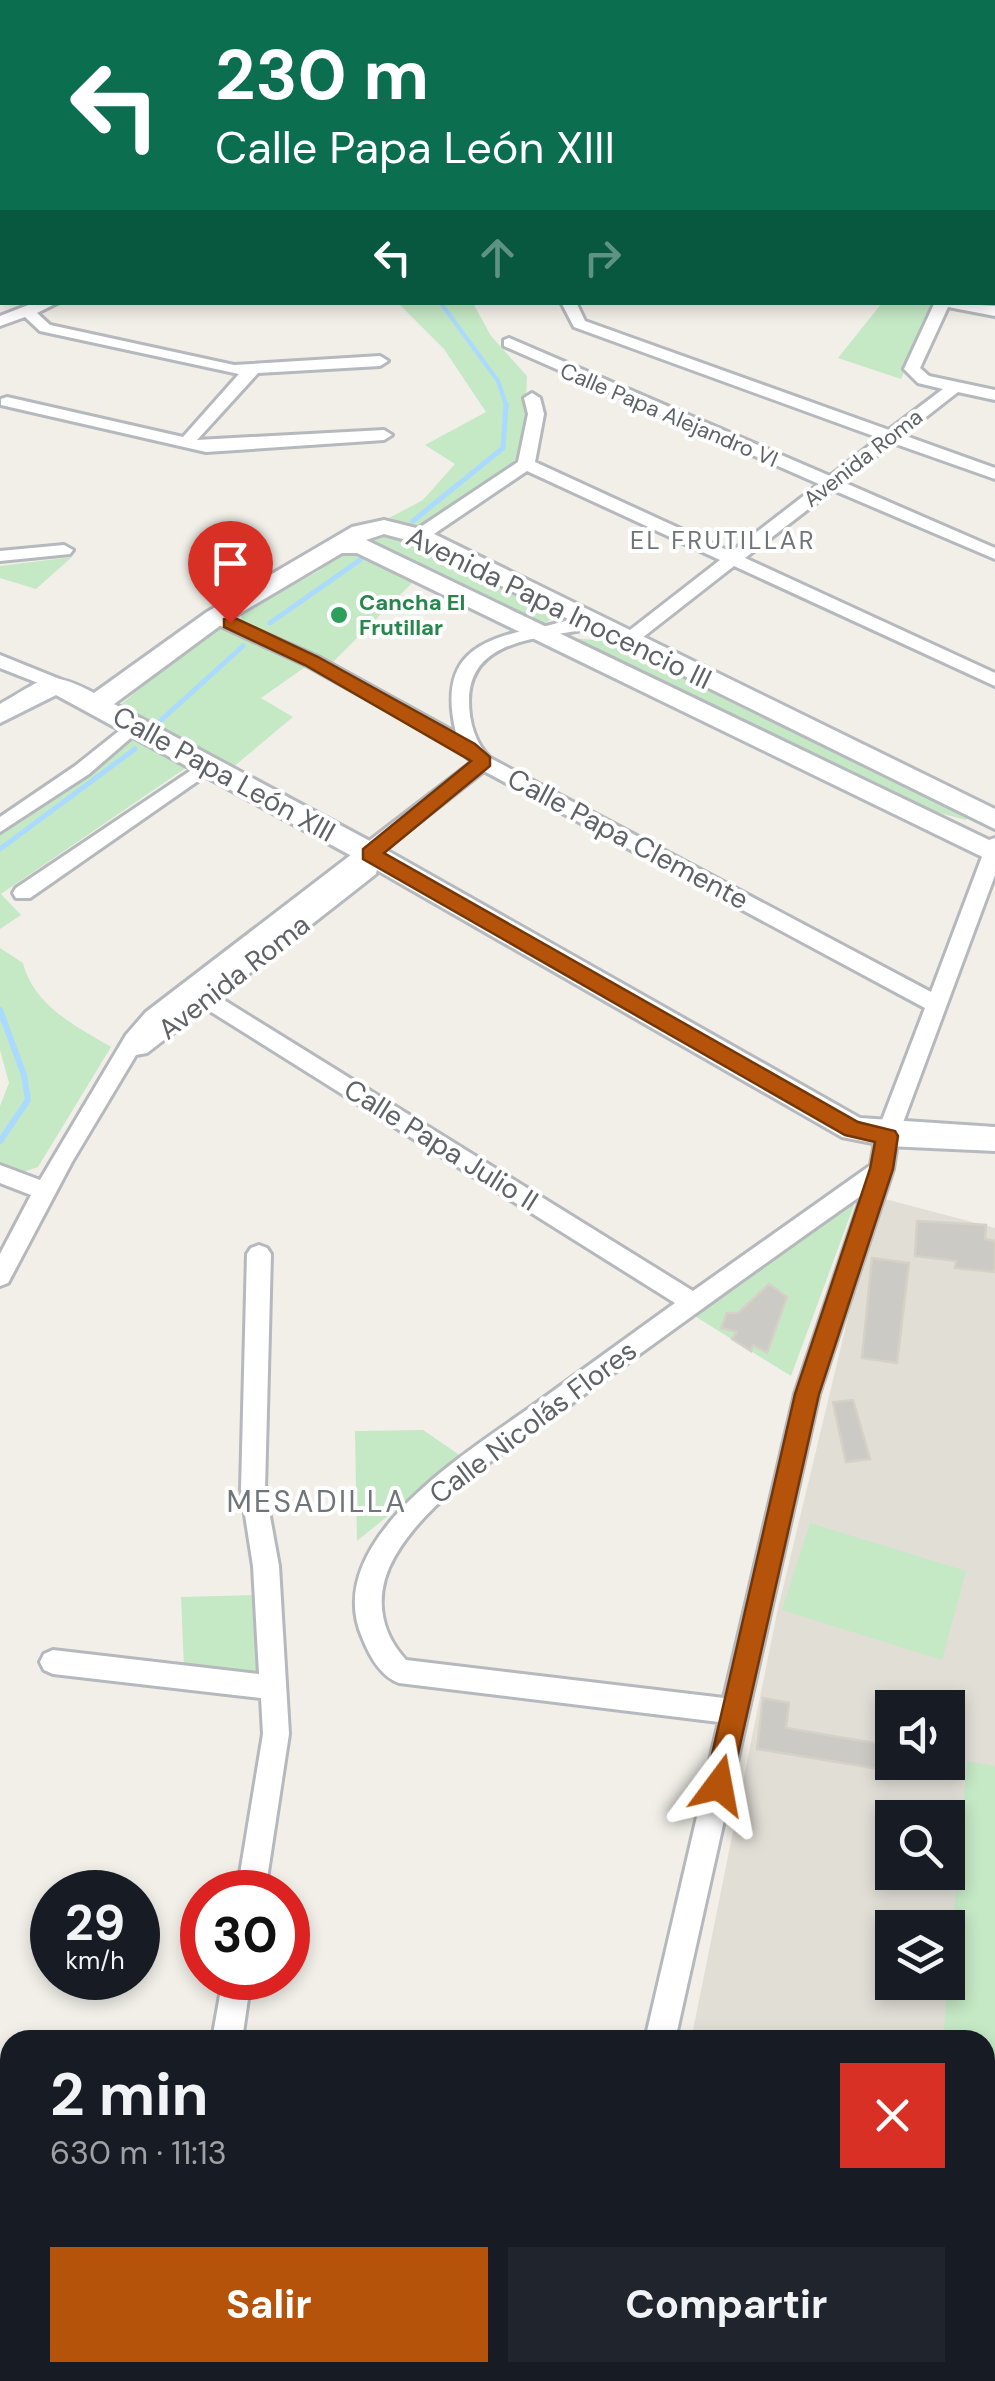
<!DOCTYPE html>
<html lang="es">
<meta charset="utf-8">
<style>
:root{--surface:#171b24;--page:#20242c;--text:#f1f3f6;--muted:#9ea1a6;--accent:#b45309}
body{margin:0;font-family:"DM Sans",sans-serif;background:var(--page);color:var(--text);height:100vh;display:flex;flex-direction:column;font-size:38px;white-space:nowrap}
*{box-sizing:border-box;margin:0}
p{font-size:32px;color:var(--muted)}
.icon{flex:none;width:55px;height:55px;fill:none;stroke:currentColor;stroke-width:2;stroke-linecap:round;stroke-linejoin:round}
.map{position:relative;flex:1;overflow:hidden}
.sheet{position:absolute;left:0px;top:2030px;width:995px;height:352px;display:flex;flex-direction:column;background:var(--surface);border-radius:30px 30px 0 0;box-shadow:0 5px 15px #0003}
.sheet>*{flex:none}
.hud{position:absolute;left:0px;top:0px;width:995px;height:305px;box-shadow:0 5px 15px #0003;background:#0b6e4f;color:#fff;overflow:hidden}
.tools{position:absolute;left:875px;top:1690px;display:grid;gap:20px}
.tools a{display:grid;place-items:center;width:90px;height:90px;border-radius:0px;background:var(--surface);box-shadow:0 5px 15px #0003;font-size:50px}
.speed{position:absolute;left:30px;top:1870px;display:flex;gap:20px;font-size:50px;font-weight:700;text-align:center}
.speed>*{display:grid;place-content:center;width:130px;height:130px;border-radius:50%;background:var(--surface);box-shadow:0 5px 15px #0003;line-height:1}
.speed small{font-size:25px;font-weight:400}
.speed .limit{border:15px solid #d22;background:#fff;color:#111}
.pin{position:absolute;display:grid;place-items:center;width:85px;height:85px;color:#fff;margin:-102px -42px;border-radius:50% 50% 50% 0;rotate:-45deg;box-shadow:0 0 10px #0007}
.pin .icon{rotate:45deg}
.me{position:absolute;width:110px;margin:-55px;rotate:13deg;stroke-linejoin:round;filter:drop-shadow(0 0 8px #0008)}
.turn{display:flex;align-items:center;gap:35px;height:210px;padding:0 50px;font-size:45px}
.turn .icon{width:130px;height:130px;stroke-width:2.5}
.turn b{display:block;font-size:70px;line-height:85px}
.lanes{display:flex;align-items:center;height:95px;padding:0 50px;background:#0003;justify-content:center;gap:50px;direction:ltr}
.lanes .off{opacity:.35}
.round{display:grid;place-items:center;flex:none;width:105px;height:105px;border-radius:0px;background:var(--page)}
.head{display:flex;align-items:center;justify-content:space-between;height:170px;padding:0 50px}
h1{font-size:60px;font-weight:700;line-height:75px}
.button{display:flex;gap:20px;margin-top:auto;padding:20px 50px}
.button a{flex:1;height:115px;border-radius:0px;background:var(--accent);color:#fff;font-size:40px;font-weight:700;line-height:115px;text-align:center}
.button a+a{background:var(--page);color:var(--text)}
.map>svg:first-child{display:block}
.education{fill:#e1ded6;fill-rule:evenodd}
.green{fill:#c5e8c5}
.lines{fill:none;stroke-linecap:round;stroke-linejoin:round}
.stream-far2{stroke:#aadaff;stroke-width:4}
.stream-far1{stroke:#aadaff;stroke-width:5}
.stream{stroke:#aadaff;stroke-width:6}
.building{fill:#cccac5;stroke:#d6d1c6;stroke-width:2.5}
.street-casing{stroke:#b5b8bc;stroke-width:6}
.secondary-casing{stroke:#b6babf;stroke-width:6}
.highway-casing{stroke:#f9ab00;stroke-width:6}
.street{fill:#fff;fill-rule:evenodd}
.secondary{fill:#fff;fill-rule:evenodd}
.highway{fill:#fde293;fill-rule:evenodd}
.route{fill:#b45309;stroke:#753606;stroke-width:2.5}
.leisure-dot{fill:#2e9e5b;stroke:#fff;stroke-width:4}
.labels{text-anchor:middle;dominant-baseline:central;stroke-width:8;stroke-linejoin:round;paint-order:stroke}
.far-street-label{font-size:22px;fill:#5f6368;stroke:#fff}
.far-leisure-label{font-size:22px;font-weight:bold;fill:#27864d;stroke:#fff;text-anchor:start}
.far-neighbourhood-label{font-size:25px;letter-spacing:2.5px;fill:#70757a;stroke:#fff}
.street-label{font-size:28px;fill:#5f6368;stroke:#fff}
.neighbourhood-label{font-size:30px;letter-spacing:2.5px;fill:#70757a;stroke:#fff}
</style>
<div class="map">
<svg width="995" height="2381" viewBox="0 0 995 2381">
<rect width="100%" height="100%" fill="#f1efe8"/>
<path class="education" d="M 885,1199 L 995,1228 L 995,2282 L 985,2278 L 985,2040 L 691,2040 L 777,1613 L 856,1284 ZM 892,1708 L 948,1708 L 948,1762 L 892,1762 ZM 892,1818 L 948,1818 L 948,1872 L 892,1872 ZM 892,1928 L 948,1928 L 948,1982 L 892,1982 Z"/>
<path class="green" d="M 398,303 L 473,303 L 491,336 L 527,376 L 524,441 L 517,464 L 423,529 L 389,518 L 423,500 L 455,464 L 425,445 L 486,412 L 444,349 Z
M 882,303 L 933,303 L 901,379 L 838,358 Z
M 378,531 C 437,542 495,582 548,609 L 552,619 L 541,625 L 362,539 Z
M 348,549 L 417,578 L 332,663 L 241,621 L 242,612 L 317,572 Z
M 72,557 L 36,589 L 0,578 L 0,566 Z
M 212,629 L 225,629 L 308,665 L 261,698 L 293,717 L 232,768 L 120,705 Z
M 568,638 L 611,641 L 960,809 L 968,816 L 966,820 L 910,805 Z
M 137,732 L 193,763 L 1,894 L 21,915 L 0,929 L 0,834 L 92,770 Z
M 0,948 L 23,963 C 34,1006 76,1026 111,1047 L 38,1167 L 23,1172 L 0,1163 L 0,1106 L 9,1083 L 0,1050 Z
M 849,1201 L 854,1205 L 791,1376 L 693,1315 Z
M 423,1430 L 461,1456 L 357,1541 L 355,1431 Z
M 810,1523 L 966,1571 L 942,1660 L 782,1610 Z
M 259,1595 L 261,1678 L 184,1668 L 181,1597 Z
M 967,1761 L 995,1766 L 995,2113 L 985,2111 L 985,2040 L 943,2040 Z"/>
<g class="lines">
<path class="stream-far2" d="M 440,302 L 498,381 L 507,407"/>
<path class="stream-far1" d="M 413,521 L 503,448 L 506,404
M 270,623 L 360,560
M 159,722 L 243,646
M 0,849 L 135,749"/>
<path class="stream" d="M 0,1010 L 24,1075 L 28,1100 L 0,1141"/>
</g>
<path class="building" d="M 917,1221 L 986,1225 L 985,1239 L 995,1241 L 995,1272 L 955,1268 L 956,1261 L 915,1256 Z
M 872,1258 L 909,1263 L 897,1363 L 862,1358 Z
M 769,1284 L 787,1297 L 767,1353 L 753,1345 L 751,1351 L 732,1339 L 737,1332 L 721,1328 L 727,1313 L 738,1313 Z
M 853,1400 L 870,1459 L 846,1462 L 833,1402 Z
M 763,1698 L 789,1703 L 786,1728 L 892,1746 L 892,1771 L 757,1749 Z"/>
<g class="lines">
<defs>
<path id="street" d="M 1,0 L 18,0 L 2,5 Z
M 567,0 L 584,0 L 585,2 L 568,2 Z
M 995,15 L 995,28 L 992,29 L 992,16 Z
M 0,49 L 2,49 L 2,57 L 0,57 Z
M 0,100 L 2,100 L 2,108 L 0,108 Z
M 0,161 L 2,161 L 2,170 L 0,170 Z
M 992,172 L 995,172 L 995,180 L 992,180 Z
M 992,289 L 995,289 L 995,299 L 992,298 Z
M 36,302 L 59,302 L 37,313 L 50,325 L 234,365 L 380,356 L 388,361 L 380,366 L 258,373 L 197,440 L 384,430 L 392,435 L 384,440 L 206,452 L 1,405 L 1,399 L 7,397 L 183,437 L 239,374 L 40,331 L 25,317 L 0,326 L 0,316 Z
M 561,302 L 576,302 L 585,321 L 889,430 L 943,389 L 918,383 L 904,369 L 935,302 L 995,306 L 995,316 L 948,307 L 920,368 L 929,376 L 995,390 L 995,400 L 958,392 L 903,435 L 995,468 L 995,479 L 893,443 L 843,482 L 995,548 L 995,559 L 833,490 L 745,558 L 995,673 L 995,686 L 734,566 L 633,645 L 621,645 L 621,637 L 720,560 L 527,471 L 425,540 L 413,540 L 413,532 L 518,462 L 528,414 L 524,398 L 532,393 L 540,398 L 544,414 L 535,462 L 731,552 L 819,484 L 504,346 L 504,340 L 509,338 L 830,476 L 879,438 L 574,327 Z
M 64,545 L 73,550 L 70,554 L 0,561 L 0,551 Z
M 216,612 L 318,657 L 456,733 C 438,658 475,639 542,627 C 559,623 579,616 596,619 L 596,627 C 548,639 469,635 469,701 C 469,722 475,743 490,758 L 931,992 L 983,854 L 986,849 L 995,848 L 995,875 L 898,1136 L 893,1169 L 819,1394 L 675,2040 L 645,2040 L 719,1722 L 399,1683 C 380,1676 369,1655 362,1637 C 320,1539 474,1448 538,1402 C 584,1369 629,1336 675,1303 L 205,1008 L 147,1053 L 136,1055 L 72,1162 L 8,1283 L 0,1286 L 0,1254 L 31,1195 L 0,1183 L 0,1165 L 40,1180 L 126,1035 L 146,1012 L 472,762 L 462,752 L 306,665 L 210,621 L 207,617 ZM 484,771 L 925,1008 L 876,1136 L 871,1165 L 693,1291 L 219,997 L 376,874 L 380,853 ZM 862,1195 L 795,1394 L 724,1698 L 406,1660 C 378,1630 374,1592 395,1556 C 431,1494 504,1454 560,1412 C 660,1339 761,1266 862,1195 Z
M 0,655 L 62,680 L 65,684 L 56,690 L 0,668 Z
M 134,719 L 141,721 L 141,729 L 89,774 L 0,832 L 0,817 L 75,766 Z
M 208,759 L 215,761 L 215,769 L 30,898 L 16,898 L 13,893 L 16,888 Z
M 259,1245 L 267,1248 L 271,1254 L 265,1489 L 279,1566 L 289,1734 L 265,1892 L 237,1892 L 263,1734 L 261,1698 L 53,1674 L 44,1670 L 40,1662 L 44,1654 L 53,1650 L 259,1674 L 253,1566 L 241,1489 L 247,1254 L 251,1248 Z
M 223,1978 L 251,1978 L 242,2040 L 212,2040 Z
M 493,2372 L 525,2372 L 524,2381 L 492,2381 Z
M 776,2372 L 821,2372 L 824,2381 L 780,2381 Z"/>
<path id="secondary" d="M 384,520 L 428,531 L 995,809 L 995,829 L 410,541 L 384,534 L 366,540 L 989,840 L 995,838 L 995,863 L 357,553 L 342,553 L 225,622 L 114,704 L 381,847 L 860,1118 L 995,1127 L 995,1151 L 888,1146 L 842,1137 L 361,861 L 56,695 L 0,723 L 0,704 C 45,679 46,668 94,693 L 207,612 L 352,527 Z"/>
<path id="highway" d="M 10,2216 L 10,2330 L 0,2331 L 0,2217 Z
M 985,2318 L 995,2322 L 995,2381 L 970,2372 L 985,2372 Z
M 873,2372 L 947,2372 L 951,2381 L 876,2381 Z"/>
</defs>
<use href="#street" class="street-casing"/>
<use href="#secondary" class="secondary-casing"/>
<use href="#highway" class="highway-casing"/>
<use href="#street" class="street"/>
<use href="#secondary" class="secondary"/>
<use href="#highway" class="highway"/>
</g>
<path class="route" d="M 224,619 L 237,619 L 318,657 L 475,744 L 490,757 L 490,766 L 384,853 L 858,1122 L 895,1131 L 898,1136 L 893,1169 L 819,1394 L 729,1794 L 719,1798 L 709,1794 L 705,1785 L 795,1394 L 870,1169 L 875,1142 L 845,1135 L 363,859 L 363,849 L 471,761 L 305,665 L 224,627 Z"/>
<circle class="leisure-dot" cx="339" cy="615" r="10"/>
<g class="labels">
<g class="far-street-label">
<text transform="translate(669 415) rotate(23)">Calle Papa Alejandro VI</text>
<text transform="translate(863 458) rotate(-38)">Avenida Roma</text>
</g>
<g class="far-leisure-label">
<text x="359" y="602">Cancha El<tspan x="359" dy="25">Frutillar</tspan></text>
</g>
<g class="far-neighbourhood-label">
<text x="723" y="540">EL FRUTILLAR</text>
</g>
<g class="street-label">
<text transform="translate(559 608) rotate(26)">Avenida Papa Inocencio III</text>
<text transform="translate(224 774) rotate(29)">Calle Papa León XIII</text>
<text transform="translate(628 839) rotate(28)">Calle Papa Clemente</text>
<text transform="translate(234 977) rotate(-38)">Avenida Roma</text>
<text transform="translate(441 1145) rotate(32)">Calle Papa Julio II</text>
<text transform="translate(533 1422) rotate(-37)">Calle Nicolás Flores</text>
</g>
<g class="neighbourhood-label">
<text x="317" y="1501">MESADILLA</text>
</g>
</g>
</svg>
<div class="tools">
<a><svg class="icon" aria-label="sound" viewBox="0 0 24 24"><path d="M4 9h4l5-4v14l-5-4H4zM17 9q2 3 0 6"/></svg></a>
<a><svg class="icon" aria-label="search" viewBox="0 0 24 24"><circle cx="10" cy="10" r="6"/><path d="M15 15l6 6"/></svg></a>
<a><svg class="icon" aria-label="layers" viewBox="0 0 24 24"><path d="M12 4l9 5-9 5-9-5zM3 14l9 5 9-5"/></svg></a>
</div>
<div class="speed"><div>29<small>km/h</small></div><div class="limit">30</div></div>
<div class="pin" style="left:230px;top:623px;background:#d93025"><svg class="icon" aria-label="arrive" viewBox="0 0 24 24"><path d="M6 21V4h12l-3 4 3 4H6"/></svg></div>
<svg class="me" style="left:719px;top:1785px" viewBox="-20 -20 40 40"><path d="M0-17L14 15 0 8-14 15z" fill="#b45309" stroke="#fff" stroke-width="4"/></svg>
<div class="hud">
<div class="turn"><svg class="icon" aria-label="left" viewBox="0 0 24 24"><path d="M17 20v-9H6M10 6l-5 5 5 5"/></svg><div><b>230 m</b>Calle Papa León XIII</div></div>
<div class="lanes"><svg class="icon" aria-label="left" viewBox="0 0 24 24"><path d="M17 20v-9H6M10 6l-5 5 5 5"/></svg><svg class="icon off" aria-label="ahead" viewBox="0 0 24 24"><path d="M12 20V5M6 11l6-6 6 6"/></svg><svg class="icon off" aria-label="right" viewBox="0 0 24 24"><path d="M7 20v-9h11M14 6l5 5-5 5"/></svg></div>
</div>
<section class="sheet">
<div class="head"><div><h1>2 min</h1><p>630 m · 11:13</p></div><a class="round" style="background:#d93025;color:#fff"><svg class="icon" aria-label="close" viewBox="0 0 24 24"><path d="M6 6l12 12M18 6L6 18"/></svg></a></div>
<div class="button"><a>Salir</a><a>Compartir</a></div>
</section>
</div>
